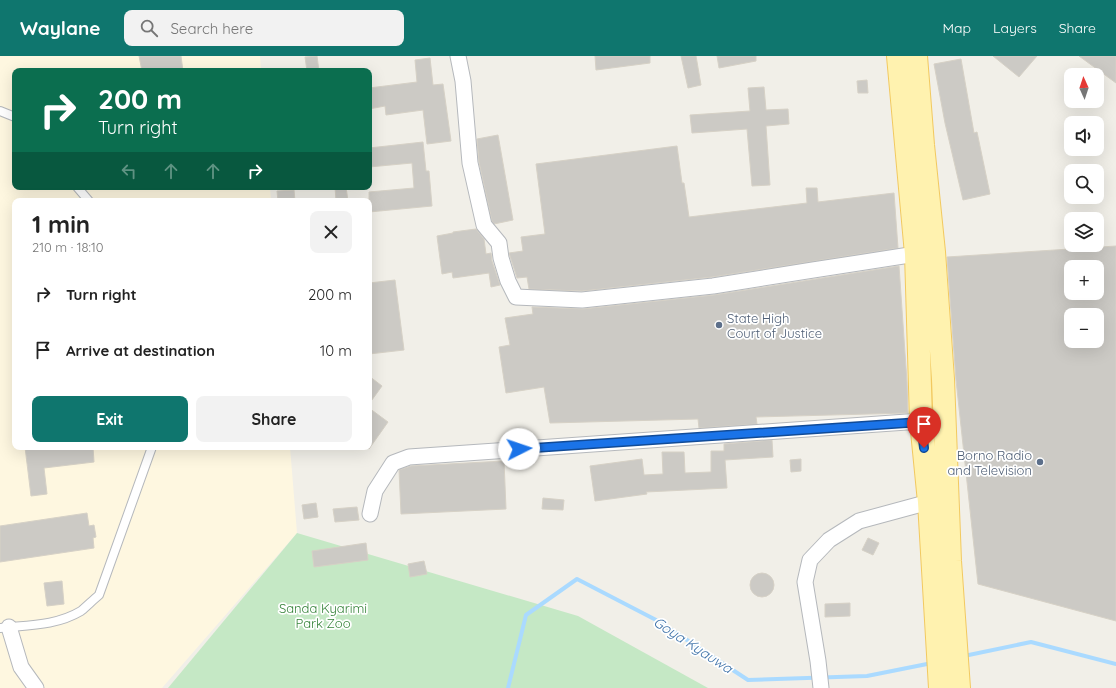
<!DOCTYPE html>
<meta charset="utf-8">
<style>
:root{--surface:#fff;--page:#f2f2f2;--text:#222;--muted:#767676;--accent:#0f766e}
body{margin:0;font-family:Quicksand,sans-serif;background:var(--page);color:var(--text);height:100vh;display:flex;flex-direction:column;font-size:15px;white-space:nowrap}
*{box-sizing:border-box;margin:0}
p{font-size:13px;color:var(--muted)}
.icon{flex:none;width:22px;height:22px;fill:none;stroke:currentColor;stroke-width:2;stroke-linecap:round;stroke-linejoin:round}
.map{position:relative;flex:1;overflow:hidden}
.drawer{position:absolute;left:12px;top:142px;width:360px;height:252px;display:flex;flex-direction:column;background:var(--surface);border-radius:8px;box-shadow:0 4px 16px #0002}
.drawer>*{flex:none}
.top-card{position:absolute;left:12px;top:12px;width:360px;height:122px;border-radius:8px;box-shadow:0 4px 16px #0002;background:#0b6e4f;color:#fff;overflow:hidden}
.needle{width:26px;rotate:357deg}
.tools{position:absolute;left:1064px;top:12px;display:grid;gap:8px}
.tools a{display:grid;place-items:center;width:40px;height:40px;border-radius:8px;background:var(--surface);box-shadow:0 4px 16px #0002;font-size:20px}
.pin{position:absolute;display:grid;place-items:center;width:34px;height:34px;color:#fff;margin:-41px -17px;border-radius:50% 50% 50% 0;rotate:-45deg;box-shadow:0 0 4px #0007}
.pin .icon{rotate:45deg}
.me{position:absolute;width:44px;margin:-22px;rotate:86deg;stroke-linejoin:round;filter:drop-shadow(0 0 3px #0008)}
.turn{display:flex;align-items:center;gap:14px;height:84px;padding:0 20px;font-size:18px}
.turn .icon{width:52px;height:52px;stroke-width:2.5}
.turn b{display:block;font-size:28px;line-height:34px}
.lanes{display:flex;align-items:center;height:38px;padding:0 20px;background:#0003;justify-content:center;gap:20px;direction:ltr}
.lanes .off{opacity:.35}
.round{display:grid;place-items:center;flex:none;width:42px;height:42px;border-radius:8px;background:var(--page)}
.headline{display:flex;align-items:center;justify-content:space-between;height:68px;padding:0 20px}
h1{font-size:24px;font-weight:700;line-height:30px}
.cta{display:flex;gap:8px;margin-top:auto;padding:8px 20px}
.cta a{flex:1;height:46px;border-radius:8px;background:var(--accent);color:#fff;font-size:16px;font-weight:700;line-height:46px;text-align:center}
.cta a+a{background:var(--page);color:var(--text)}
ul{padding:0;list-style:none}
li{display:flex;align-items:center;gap:12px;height:56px;padding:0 20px}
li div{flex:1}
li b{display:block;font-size:15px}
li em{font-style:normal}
header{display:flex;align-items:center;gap:24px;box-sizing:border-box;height:56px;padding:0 20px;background:var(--accent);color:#fff}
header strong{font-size:19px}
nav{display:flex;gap:22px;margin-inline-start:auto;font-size:14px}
.search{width:280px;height:36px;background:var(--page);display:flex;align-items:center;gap:10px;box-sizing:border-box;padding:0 14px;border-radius:8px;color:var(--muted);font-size:15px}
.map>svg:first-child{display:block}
.commercial{fill:#fef7e0}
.green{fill:#c5e8c5}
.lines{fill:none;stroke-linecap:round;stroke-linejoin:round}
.stream{stroke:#aadaff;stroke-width:4}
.building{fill:#cccac5;stroke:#d6d1c6;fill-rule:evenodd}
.service-casing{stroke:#b5b8bc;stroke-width:10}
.minor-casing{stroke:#b5b8bc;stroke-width:17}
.primary-casing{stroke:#f2c960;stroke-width:24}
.service{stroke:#fff;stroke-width:8}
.minor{stroke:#fff;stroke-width:15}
.primary{stroke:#fff2af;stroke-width:22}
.route-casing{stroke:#114b97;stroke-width:10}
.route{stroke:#1a73e8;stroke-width:7}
.service-dot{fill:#5c6f8a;stroke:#fff;stroke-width:1.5}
.labels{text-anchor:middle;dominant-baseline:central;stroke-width:3.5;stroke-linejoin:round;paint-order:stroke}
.service-label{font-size:13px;fill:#4e5e75;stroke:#fff;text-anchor:start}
.park-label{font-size:13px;fill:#348238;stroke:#fff}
.water-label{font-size:14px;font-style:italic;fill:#4174aa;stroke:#fff}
</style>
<header>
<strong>Waylane</strong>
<div class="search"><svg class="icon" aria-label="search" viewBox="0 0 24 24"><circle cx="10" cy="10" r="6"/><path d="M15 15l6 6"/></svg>Search here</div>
<nav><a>Map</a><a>Layers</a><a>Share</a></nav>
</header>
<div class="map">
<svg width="1116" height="632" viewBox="0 0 1116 632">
<rect width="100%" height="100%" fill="#f1efe8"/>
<path class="commercial" d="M 0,0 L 260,0 L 261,15 L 15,15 L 15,131 L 270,131 L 271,145 L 15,145 L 15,391 L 290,391 L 297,477 L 162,632 L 0,632 Z"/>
<path class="green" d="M 297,477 L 578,560 L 708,632 L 168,632 Z"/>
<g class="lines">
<path class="stream" d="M 964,600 L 1031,586 L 1116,608
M 508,632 L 526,559 L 577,523 L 658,565 L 748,624 L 867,620 L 932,607"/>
</g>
<path class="building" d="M 139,0 L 181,0 L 183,15 L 142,15 Z
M 317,0 L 319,15 L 307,15 L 305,1 Z
M 595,0 L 650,0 L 650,7 L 596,14 Z
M 681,0 L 696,0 L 701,29 L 688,32 Z
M 717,0 L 756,0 L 756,5 L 719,12 Z
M 993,0 L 1037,0 L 1019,21 Z
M 1079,0 L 1116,0 L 1116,27 Z
M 430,2 L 433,29 L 443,28 L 451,85 L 427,88 L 423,54 L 386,59 L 385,50 L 369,53 L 369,32 L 417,26 L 415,4 Z
M 961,3 L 974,77 L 977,76 L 990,138 L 963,144 L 945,67 L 934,8 Z
M 867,24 L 868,37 L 858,37 L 857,25 Z
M 764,31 L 766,54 L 788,53 L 789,68 L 766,70 L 770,129 L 752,130 L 747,73 L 692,77 L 690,59 L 750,55 L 748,32 Z
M 498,79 L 513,164 L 494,168 L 492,165 L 479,106 L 477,83 Z
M 423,86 L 426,115 L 429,115 L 432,150 L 369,156 L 369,136 L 414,132 L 412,107 L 369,111 L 369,92 Z
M 677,90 L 682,127 L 684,127 L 689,161 L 807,147 L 806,132 L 817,132 L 818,146 L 894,137 L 898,192 L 712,221 L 582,235 L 529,233 L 527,221 L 517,222 L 509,197 L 523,195 L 521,181 L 545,178 L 536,108 Z
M 335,131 L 346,131 L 348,145 L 336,145 Z
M 294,134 L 295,145 L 278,145 L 277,135 Z
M 476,173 L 484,183 L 486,198 L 491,197 L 492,205 L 500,229 L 491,231 L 489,217 L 453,222 L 452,216 L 442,218 L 437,180 L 453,177 L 453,176 Z
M 1116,190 L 1116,565 L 978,528 L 956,324 L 947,201 ZM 1071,211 L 1097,211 L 1097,237 L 1071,237 ZM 1071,259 L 1097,259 L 1097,285 L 1071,285 Z
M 899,210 L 907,326 L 908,357 L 756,361 L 757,368 L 699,372 L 698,363 L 550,367 L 544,331 L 506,337 L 499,291 L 510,289 L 505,262 L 533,258 L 532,251 L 583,253 L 714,239 Z
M 395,224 L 404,294 L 369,298 L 369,227 Z
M 369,320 L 382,330 L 369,348 Z
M 369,352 L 388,366 L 369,393 Z
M 772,384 L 773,401 L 725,404 L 727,432 L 646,436 L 647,438 L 595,445 L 590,410 L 642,403 L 644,419 L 663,418 L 662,396 L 684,396 L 685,417 L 711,416 L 711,395 L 724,395 L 724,388 Z
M 25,391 L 93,391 L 94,406 L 44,412 L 47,438 L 31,440 Z
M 801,403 L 801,415 L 791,416 L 790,404 Z
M 504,405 L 506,453 L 401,458 L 399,414 L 411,410 Z
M 543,442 L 564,444 L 563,454 L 542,453 Z
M 316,447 L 318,461 L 304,463 L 302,449 Z
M 357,451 L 359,464 L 335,466 L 333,453 Z
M 87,457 L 89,470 L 94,469 L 96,481 L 93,482 L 94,492 L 0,506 L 0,470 Z
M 868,482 L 879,487 L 873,499 L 862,494 Z
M 366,487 L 368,504 L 314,511 L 312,495 Z
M 424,505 L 427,518 L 410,521 L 408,508 Z
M750 529a12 12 0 1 1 24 0a12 12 0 1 1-24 0Z
M 62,525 L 64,548 L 47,550 L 44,527 Z
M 850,547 L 850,560 L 825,561 L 825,548 Z"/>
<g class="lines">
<defs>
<path id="service" d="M 0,55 L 15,61
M 77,131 L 89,145
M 0,572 C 27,569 56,570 81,555 C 87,550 93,544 99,539 L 152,391"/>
<path id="minor" d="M 458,0 L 463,25 L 470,107 L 484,169 L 499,187 L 501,202 L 508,225 L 516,241 L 582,244 L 713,230 L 813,214 L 916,198
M 370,458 L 375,435 L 393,407 L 409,401 L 921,365
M 9,571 L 21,611 L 36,632
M 821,632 L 818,605 L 805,526 L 810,504 L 829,484 L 859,465 L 929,446"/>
<path id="primary" d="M 898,0 L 916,198 L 921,365 L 929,446 L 940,632
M 916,0 L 923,89 L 934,196 L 943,323 L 950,505 L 959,632"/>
</defs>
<use href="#service" class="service-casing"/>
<use href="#minor" class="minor-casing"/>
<use href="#primary" class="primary-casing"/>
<use href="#service" class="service"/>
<use href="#minor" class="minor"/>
<use href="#primary" class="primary"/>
</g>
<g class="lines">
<defs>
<path id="route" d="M 519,393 L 921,366 L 924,392"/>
</defs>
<use href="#route" class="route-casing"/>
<use href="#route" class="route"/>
</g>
<g class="service-dot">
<circle cx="719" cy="269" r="4"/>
<circle cx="1040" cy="406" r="4"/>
</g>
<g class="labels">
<g class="service-label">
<text x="727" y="262">State High<tspan x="727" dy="15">Court of Justice</tspan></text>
<text x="1032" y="399" text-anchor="end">Borno Radio<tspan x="1032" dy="15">and Television</tspan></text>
</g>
<g class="park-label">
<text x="323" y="552">Sanda Kyarimi<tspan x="323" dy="15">Park Zoo</tspan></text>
</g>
<g class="water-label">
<text transform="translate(693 589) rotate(33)">Goya Kyauwa</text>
</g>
</g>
</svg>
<div class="tools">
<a><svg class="needle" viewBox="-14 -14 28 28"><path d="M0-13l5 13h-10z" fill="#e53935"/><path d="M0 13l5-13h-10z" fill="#767676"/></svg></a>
<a><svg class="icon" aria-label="sound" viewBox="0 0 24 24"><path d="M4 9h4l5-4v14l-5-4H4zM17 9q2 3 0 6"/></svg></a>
<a><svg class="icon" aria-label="search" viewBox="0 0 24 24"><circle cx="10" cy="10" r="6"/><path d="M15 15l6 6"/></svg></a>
<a><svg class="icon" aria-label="layers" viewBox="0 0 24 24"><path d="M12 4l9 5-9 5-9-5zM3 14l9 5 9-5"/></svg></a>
<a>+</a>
<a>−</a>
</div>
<div class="pin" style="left:924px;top:392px;background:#d93025"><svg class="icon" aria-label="arrive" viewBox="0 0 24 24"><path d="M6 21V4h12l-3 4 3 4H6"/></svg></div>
<svg class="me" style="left:519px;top:393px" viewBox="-20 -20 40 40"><circle r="19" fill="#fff"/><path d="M0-13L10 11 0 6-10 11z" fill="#1a73e8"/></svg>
<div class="top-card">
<div class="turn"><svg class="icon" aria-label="right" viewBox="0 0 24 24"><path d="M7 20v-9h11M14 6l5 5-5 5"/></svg><div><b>200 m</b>Turn right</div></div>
<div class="lanes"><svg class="icon off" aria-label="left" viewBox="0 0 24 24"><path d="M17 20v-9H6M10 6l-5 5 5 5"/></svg><svg class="icon off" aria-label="ahead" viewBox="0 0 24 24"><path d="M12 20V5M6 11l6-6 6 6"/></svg><svg class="icon off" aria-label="ahead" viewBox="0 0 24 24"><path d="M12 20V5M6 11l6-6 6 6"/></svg><svg class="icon" aria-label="right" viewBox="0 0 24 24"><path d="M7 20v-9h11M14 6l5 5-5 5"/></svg></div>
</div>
<section class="drawer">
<div class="headline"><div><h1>1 min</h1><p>210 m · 18:10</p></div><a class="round"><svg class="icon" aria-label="close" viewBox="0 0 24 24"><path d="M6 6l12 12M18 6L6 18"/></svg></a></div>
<ul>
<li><svg class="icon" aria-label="right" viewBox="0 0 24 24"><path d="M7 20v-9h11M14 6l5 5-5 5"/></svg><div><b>Turn right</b></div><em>200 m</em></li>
<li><svg class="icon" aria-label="arrive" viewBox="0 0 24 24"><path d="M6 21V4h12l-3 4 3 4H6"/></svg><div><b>Arrive at destination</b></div><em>10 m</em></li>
</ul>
<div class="cta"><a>Exit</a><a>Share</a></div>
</section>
</div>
